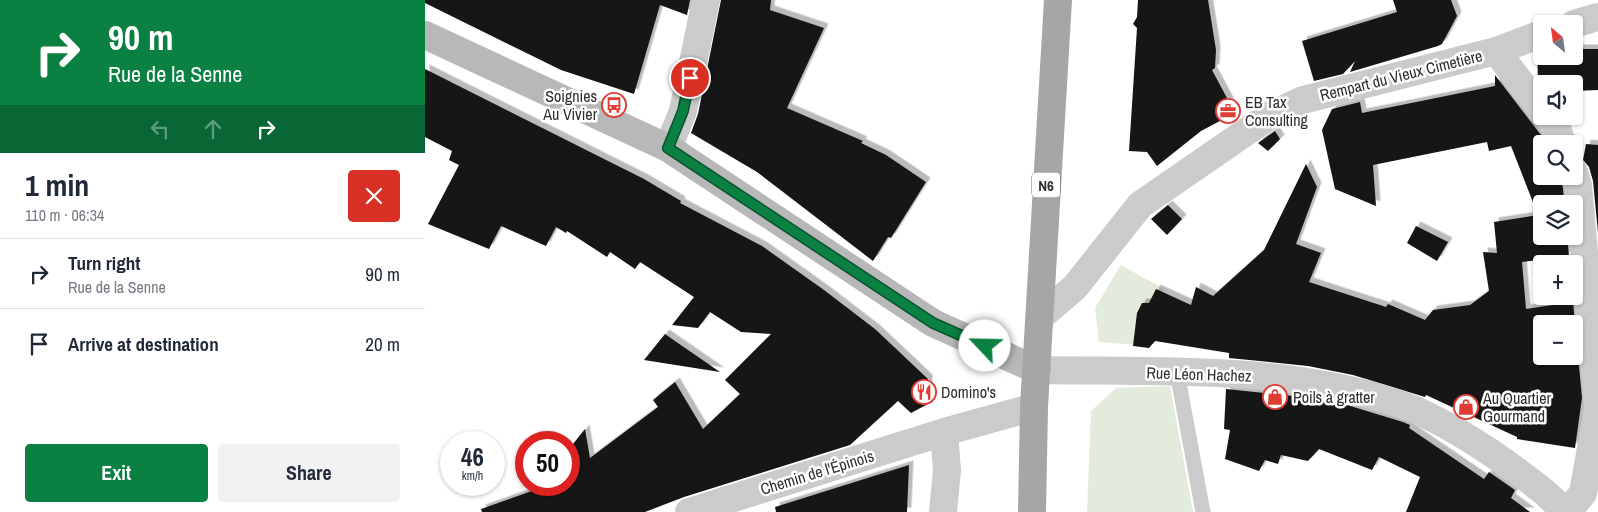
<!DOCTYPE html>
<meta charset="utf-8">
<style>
:root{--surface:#fff;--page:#f2f2f3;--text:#1f2937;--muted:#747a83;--line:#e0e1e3;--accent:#0b8043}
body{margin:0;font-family:"Archivo Narrow",sans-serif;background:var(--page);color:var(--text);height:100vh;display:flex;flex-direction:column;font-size:19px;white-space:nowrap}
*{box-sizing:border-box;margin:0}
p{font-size:16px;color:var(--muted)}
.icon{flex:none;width:28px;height:28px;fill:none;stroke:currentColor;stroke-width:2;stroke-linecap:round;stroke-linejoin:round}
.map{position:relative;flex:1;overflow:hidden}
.drawer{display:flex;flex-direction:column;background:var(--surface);width:425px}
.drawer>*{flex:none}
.guide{background:#0b8043;color:#fff;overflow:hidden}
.needle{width:32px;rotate:331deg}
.fabs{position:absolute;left:1108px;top:15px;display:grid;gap:10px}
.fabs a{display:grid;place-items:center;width:50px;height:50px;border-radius:5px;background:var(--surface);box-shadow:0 1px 4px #0004;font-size:25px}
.speed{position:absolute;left:15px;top:431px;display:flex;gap:10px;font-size:25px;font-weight:700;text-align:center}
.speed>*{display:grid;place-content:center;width:65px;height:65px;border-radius:50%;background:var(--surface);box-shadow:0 1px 4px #0004;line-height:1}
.speed small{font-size:12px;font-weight:400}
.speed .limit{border:8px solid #d22;background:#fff;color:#111}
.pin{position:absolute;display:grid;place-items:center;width:42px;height:42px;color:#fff;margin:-21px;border:2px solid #fff;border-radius:50%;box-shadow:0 1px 5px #0007}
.me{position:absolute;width:55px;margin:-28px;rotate:294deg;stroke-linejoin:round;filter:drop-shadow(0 0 4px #0008)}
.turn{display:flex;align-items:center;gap:18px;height:105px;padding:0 25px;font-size:22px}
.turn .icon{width:65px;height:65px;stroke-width:2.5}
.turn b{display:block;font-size:35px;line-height:42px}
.lanes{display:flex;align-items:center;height:48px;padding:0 25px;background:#0003;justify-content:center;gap:25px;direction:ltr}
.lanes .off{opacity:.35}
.round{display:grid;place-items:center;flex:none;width:52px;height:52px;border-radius:5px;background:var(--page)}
.headline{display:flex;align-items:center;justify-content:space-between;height:85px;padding:0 25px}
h1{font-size:30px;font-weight:800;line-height:38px}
.cta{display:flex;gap:10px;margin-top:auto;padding:10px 25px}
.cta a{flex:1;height:58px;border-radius:5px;background:var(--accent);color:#fff;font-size:20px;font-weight:800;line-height:58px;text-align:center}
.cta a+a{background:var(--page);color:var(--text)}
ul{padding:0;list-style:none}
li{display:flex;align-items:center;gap:15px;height:70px;padding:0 25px;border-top:1px solid var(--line)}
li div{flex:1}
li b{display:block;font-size:19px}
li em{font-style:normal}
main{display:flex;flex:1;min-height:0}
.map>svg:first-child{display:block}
.green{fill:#e2ebdc}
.building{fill:#151515;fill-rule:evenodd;filter:url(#shadow)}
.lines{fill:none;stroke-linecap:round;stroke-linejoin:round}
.service{stroke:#cbcbcb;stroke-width:15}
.minor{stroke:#cbcbcb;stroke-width:28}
.secondary{stroke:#b8b8b8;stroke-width:28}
.primary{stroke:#a6a6a6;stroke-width:28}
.route-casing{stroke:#07532c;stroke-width:12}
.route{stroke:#0b8043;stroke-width:9}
.labels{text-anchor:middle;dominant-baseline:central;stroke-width:5;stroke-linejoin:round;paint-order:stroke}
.shield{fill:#fff;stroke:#6d6d6d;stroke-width:1}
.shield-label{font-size:15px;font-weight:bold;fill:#2e2e2e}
.street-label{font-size:16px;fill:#2e2e2e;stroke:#fff}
.poi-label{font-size:16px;fill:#2e2e2e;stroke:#fff;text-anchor:start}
</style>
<main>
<section class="drawer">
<div class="guide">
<div class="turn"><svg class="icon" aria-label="right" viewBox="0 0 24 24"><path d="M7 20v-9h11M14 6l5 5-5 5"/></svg><div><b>90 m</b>Rue de la Senne</div></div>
<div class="lanes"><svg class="icon off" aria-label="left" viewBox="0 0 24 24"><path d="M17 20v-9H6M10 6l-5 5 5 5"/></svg><svg class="icon off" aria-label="ahead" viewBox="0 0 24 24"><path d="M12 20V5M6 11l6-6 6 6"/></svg><svg class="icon" aria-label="right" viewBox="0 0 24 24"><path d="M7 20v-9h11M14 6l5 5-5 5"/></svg></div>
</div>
<div class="headline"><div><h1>1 min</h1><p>110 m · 06:34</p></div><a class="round" style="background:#d93025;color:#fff"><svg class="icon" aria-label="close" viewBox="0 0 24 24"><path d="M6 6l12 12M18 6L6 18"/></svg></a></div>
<ul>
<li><svg class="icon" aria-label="right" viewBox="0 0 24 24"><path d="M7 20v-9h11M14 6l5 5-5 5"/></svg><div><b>Turn right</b><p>Rue de la Senne</p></div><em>90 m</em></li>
<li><svg class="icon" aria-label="arrive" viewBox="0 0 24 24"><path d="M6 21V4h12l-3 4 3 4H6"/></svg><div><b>Arrive at destination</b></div><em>20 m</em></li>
</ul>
<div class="cta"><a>Exit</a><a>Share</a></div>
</section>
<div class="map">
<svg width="1173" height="512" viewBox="0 0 1173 512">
<defs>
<filter id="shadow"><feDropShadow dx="4.5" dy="-4.5" stdDeviation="0" flood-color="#0004"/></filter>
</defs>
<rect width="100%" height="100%" fill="#fff"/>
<path class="green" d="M 696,265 L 739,289 L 717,328 L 714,345 L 674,342 L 670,308 Z
M 745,386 L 768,512 L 662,512 L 666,411 L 691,388 Z"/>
<path class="building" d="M 0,0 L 265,0 L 262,15 L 235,5 L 209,94 L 136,70 L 0,3 Z
M 296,0 L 346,0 L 345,10 L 399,28 L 362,108 L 438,141 L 436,143 L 461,155 L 501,182 L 466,238 L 463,237 L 448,261 L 332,172 L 266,133 L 273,114 Z
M 713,0 L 783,0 L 791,50 L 790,68 L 787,70 L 810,113 L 776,131 L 732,166 L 722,152 L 704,151 L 712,28 L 708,24 L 712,17 Z
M 968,0 L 1026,0 L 1032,16 L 1017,44 L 1013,46 L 925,72 L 930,61 L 918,74 L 889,81 L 877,41 L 972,12 Z
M 1149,49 L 1173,49 L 1173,90 L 1149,91 L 1149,84 L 1116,84 L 1113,80 L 1112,52 L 1116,51 L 1116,56 L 1149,56 Z
M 0,69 L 219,179 L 256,201 L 255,203 L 337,246 L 399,290 L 450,329 L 503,379 L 503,404 L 486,413 L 473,401 L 425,445 L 259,497 L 220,512 L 57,512 L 56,509 L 124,485 L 144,485 L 144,449 L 160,429 L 165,458 L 233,407 L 228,400 L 250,382 L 278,429 L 315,394 L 300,380 L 346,334 L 316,332 L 285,312 L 273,328 L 247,325 L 269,297 L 215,262 L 210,269 L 185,252 L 182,257 L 142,231 L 141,233 L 131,227 L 121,246 L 76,226 L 64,249 L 3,224 L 34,165 L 24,160 L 27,151 L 0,137 Z
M 1070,75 L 1119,139 L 1121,144 L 1116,144 L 1116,176 L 1134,176 L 1138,188 L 1139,204 L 1116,204 L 1116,236 L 1142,236 L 1144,256 L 1097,262 L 1101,309 L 1148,302 L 1157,398 L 1150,448 L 1092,439 L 1092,437 L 1001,395 L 1000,397 L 928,375 L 883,366 L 804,358 L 804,353 L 730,341 L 724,348 L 708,346 L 712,313 L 717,303 L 724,303 L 731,289 L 766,305 L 771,287 L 788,296 L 839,250 L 881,164 L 892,187 L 871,244 L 896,253 L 884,282 L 961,307 L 963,304 L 1000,320 L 1008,310 L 1045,305 L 1064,291 L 1058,252 L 1072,253 L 1069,222 L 1113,215 L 1086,146 L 1064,151 L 1062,142 L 948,165 L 951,206 L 910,189 L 897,130 L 907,109 L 935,102 L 937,113 L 1070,86 ZM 1116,324 L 1149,324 L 1149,356 L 1116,356 Z
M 850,131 L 855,139 L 843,151 L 833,143 Z
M 1161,144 L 1173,145 L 1173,233 L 1168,181 L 1164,167 L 1158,160 Z
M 743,205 L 757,219 L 742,235 L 726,219 Z
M 991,226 L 1023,242 L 1012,261 L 982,243 Z
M 240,334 L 250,341 L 295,372 L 219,360 Z
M 801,389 L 879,397 L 922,405 L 978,422 L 985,425 L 984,428 L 1059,479 L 1064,472 L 1090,490 L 1086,498 L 1105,512 L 981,512 L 995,477 L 954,457 L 947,470 L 894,449 L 883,461 L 856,455 L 853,464 L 840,460 L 834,471 L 800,459 L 805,430 L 799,429 Z
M 484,465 L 482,512 L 351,512 L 350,507 Z"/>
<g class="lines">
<path class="service" d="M 752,372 L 778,512"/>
<path class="minor" d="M 1149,24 L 1173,17
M 1071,51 L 1116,109
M 1122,116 L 1133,131 L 1138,144
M 243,148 L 258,111 L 281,0
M 1149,172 L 1153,185 L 1173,407
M 615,317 L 650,287 L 715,205 L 844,116 L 878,100 L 1071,51 L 1116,34
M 612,370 C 730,372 854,365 969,402 C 1007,414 1045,438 1078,461 C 1099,477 1122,491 1139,512
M 264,512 L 519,432 L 609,407
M 518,512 L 522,470 L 519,432
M 1139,512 L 1149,504 L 1158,493 L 1173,409"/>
<path class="secondary" d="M 0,35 L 243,148 L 508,323 L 612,370"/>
<path class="primary" d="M 607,512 L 609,407 L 633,0"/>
</g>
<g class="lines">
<defs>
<path id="route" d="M 265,78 L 258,111 L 243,148 L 508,323 L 560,346"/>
</defs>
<use href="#route" class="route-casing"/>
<use href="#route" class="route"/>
</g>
<defs>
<symbol id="bus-ring" viewBox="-11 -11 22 22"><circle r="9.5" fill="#fff" stroke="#e13c34" stroke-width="1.5"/><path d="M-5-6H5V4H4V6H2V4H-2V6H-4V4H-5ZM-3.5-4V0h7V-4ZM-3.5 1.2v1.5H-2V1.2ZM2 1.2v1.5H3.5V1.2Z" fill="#e13c34"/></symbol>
<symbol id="office-ring" viewBox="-11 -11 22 22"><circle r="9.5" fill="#fff" stroke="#e13c34" stroke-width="1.5"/><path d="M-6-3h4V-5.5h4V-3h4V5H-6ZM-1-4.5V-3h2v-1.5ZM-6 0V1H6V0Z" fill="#e13c34"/></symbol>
<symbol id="restaurant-ring" viewBox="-11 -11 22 22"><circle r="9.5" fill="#fff" stroke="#e13c34" stroke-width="1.5"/><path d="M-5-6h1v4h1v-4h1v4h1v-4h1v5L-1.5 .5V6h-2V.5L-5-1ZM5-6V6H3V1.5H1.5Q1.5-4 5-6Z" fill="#e13c34"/></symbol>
<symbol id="shop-ring" viewBox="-11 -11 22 22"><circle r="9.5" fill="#fff" stroke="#e13c34" stroke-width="1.5"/><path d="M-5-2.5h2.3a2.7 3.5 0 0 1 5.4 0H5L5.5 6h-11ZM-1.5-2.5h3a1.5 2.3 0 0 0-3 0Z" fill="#e13c34"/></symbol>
</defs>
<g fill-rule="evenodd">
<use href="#bus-ring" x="175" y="91" width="28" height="28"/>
<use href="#office-ring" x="789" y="97" width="28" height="28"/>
<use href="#restaurant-ring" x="485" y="378" width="28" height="28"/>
<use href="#shop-ring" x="836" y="383" width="28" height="28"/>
<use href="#shop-ring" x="1027" y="393" width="28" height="28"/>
</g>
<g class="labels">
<rect class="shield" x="607" y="172.5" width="28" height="25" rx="4"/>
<g class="shield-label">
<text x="621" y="185">N6</text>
</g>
<g class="street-label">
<text transform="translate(976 75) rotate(-14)">Rempart du Vieux Cimetière</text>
<text transform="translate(774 374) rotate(2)">Rue Léon Hachez</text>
<text transform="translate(392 472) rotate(-17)">Chemin de l'Épinois</text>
</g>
<g class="poi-label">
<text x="172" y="96" text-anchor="end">Soignies<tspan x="172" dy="18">Au Vivier</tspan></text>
<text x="820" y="102">EB Tax<tspan x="820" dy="18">Consulting</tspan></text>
<text x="516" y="392">Domino's</text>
<text x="868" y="397">Poils à gratter</text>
<text x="1058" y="398">Au Quartier<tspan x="1058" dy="18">Gourmand</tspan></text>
</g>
</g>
</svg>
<div class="fabs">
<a><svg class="needle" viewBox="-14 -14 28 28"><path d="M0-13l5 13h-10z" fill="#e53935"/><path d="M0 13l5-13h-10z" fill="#747a83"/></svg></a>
<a><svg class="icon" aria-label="sound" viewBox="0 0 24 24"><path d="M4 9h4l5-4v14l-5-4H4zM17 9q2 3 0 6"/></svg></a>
<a><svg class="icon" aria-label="search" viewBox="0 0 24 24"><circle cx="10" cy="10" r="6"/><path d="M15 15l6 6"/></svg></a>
<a><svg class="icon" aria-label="layers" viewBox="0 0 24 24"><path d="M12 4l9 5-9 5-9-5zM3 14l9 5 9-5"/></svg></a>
<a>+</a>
<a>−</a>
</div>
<div class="speed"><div>46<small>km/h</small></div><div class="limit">50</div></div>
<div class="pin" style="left:265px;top:78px;background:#d93025"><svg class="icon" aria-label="arrive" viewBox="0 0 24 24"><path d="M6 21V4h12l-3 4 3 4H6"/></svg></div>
<svg class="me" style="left:560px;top:346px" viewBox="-20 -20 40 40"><circle r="19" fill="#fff"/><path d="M0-13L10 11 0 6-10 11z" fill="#0b8043"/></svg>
</div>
</main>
